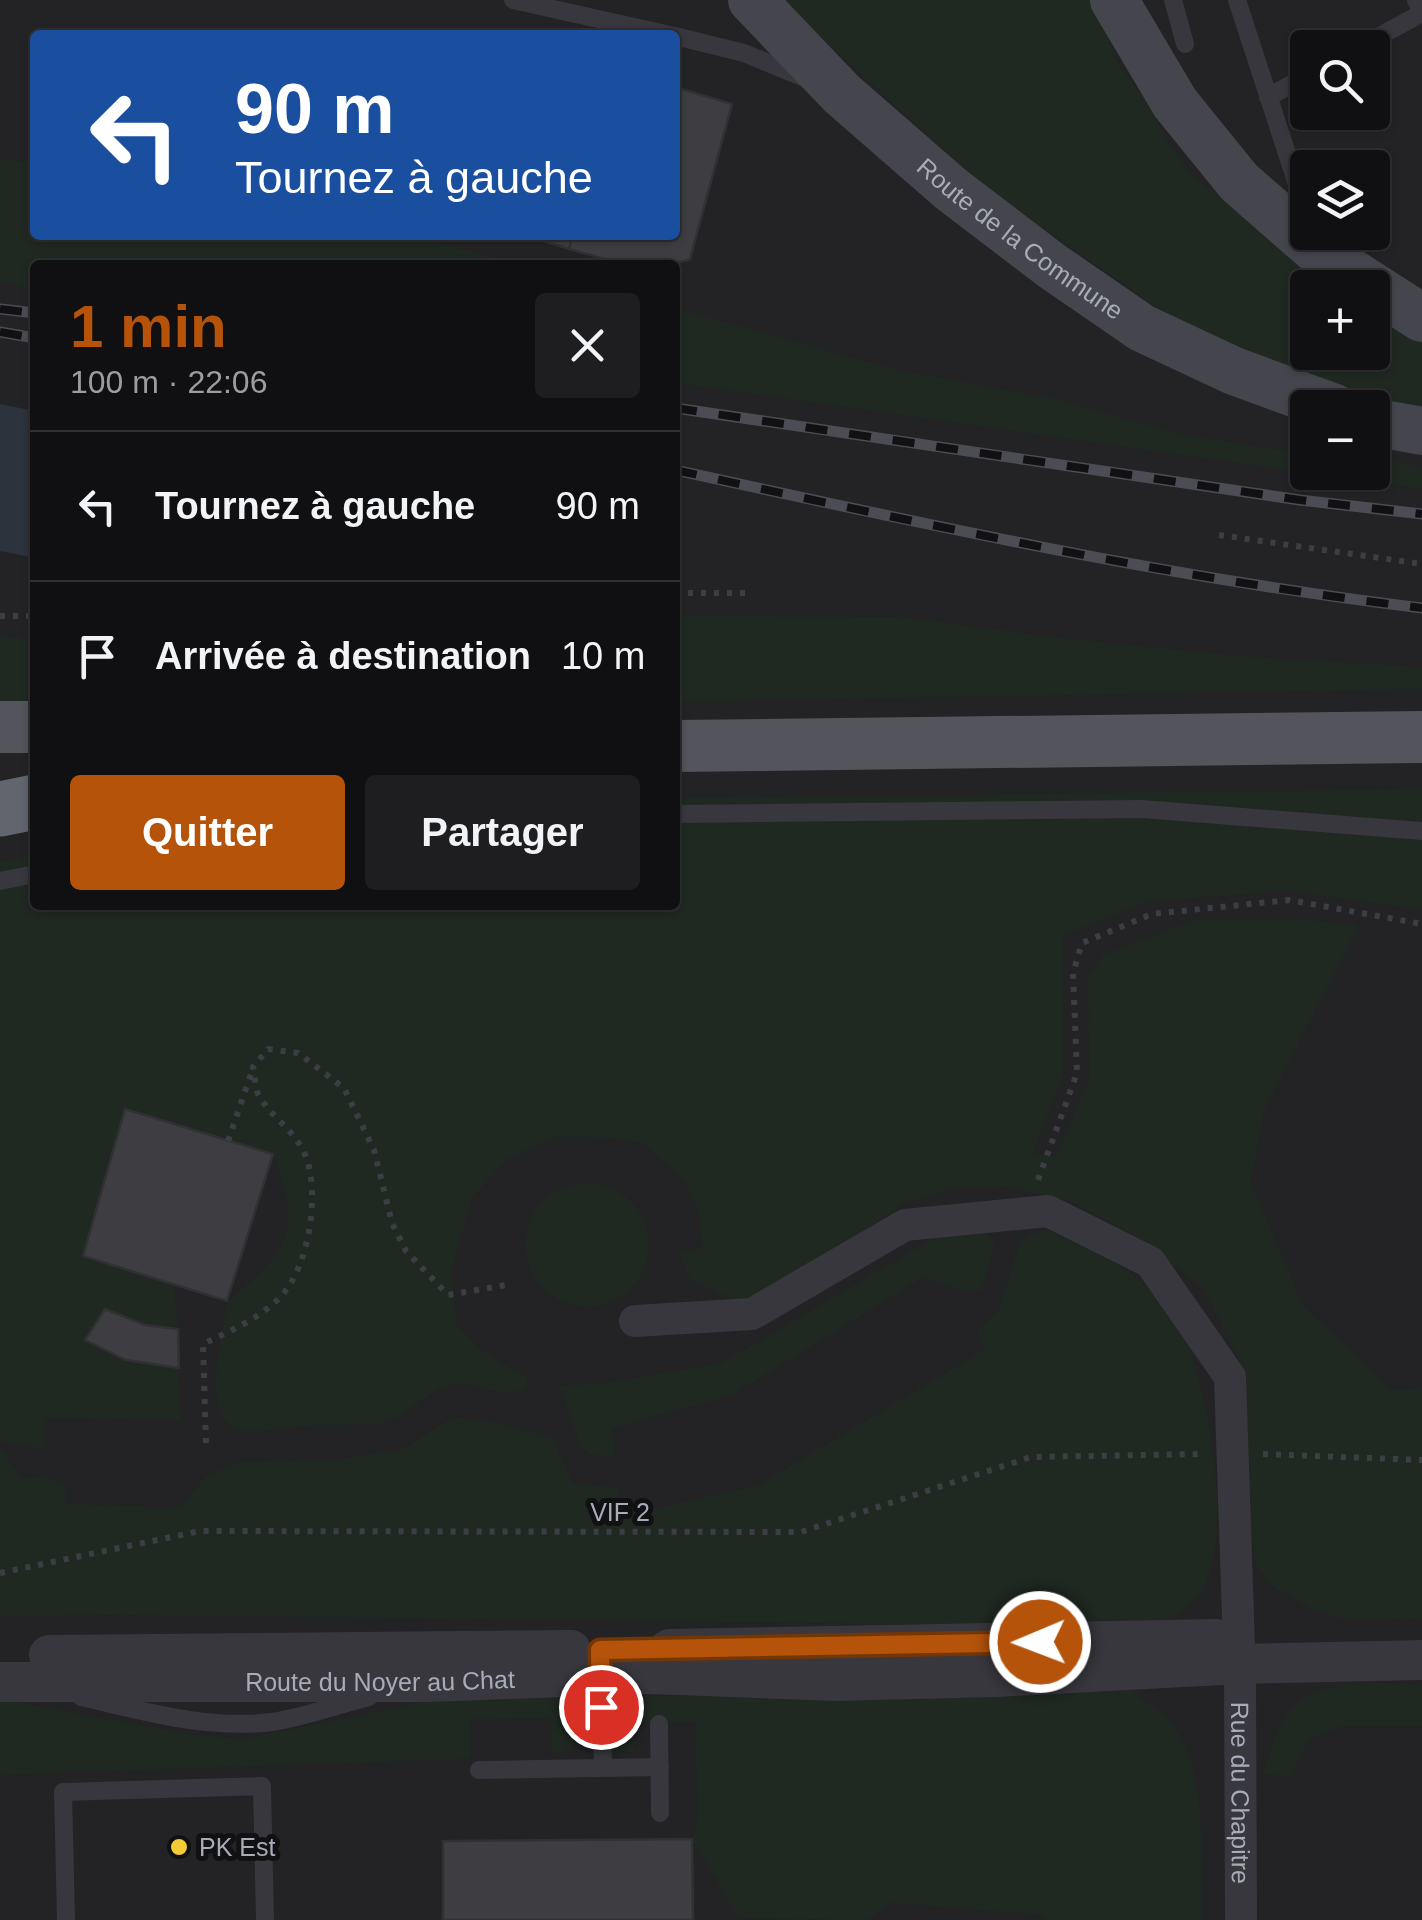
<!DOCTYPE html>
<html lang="fr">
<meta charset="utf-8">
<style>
:root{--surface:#101012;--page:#1e1e20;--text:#f1f3f6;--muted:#9c9d9f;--line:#303032;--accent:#b45309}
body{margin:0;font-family:Helvetica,sans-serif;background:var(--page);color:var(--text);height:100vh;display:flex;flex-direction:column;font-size:38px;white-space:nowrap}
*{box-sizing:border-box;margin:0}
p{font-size:32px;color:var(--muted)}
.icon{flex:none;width:55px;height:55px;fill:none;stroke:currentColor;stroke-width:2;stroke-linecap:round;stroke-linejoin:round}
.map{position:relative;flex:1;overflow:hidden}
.details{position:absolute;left:30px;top:260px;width:650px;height:650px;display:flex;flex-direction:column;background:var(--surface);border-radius:10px;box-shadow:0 2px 8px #0004,0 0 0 2px var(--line)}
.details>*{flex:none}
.guide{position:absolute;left:30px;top:30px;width:650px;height:210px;border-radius:10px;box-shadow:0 2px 8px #0004,0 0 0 2px var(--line);background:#1a4fa0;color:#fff;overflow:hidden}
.tools{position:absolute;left:1290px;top:30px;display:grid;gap:20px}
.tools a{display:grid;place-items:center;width:100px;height:100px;border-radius:10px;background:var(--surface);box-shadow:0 2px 8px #0004,0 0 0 2px var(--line);font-size:50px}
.pin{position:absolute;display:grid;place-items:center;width:85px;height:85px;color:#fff;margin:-42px;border:5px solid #fff;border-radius:50%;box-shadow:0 2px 10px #0007}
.me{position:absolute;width:110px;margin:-55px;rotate:269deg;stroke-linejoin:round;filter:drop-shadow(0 0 8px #0008)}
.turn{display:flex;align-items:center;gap:35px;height:210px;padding:0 40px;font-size:45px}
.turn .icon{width:130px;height:130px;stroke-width:2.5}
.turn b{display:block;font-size:70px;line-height:85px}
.round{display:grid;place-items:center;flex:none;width:105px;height:105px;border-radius:10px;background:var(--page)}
.summary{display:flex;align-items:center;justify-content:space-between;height:170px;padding:0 40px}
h1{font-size:60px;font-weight:700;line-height:75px;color:var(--accent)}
.cta{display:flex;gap:20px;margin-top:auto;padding:20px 40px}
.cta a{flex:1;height:115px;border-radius:10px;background:var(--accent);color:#fff;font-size:40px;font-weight:700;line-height:115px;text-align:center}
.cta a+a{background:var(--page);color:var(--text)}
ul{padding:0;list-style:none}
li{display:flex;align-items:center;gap:30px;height:150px;padding:0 40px;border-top:2px solid var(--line)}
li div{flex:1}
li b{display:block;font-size:38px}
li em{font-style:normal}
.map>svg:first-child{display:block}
.built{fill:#232225;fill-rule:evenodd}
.green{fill:#202822}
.water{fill:#2c333c}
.building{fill:#3e3e42;stroke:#313034;stroke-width:2.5}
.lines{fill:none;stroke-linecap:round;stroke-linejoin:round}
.path{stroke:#3d3e44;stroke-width:6;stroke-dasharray:5 8;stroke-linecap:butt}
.service{stroke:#37373d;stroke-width:18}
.minor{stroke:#37373d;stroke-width:32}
.tertiary{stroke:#37373d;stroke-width:40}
.secondary{stroke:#45464d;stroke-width:48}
.primary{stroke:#53545c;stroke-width:52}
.motorway{stroke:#63656e;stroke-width:55}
.rail-casing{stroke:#4c4d54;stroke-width:11}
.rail{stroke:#111113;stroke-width:8;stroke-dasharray:22;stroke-linecap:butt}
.route-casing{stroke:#753606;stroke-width:25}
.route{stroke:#b45309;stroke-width:18}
.poi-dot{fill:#f1cc35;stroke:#111113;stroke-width:4}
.labels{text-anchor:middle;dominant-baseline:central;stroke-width:10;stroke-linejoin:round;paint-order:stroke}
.street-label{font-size:25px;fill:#a8abb8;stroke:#111113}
.poi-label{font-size:25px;fill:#a8abb8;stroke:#111113;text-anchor:start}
</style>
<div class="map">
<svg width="1422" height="1920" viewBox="0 0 1422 1920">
<rect width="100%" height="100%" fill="#161618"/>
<path class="built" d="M 0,0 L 1422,0 L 1422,1920 L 0,1920 ZM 35,35 L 675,35 L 675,235 L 35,235 ZM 1308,48 L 1372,48 L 1372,112 L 1308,112 ZM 1308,168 L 1372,168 L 1372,232 L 1308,232 ZM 35,265 L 675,265 L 675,905 L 35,905 ZM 1308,288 L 1372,288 L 1372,352 L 1308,352 ZM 1308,408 L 1372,408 L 1372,472 L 1308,472 Z"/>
<path class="green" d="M 781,0 L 1093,0 L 1119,65 L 1153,110 L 1163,134 L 1190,173 L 1295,259 L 1343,287 L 1308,288 L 1308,352 L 1372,352 L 1373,305 L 1422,334 L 1422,411 L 1400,407 L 1283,370 L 1164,312 L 984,188 Z
M 0,159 L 35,163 L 35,235 L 413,235 L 520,265 L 35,265 L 35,287 L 0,283 Z
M 675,308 L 894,369 L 1056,399 L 1179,434 L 1288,451 L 1292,434 L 1307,438 L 1308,472 L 1372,472 L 1373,455 L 1422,468 L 1422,489 L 675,383 Z
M 675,616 L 905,617 L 1045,636 L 1240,656 L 1422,667 L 1422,689 L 675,702 Z
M 0,637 L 35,639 L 35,705 L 0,705 Z
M 1422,789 L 1422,910 L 1288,891 L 1146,902 L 1063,936 L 1063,1075 L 1033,1154 L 1056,1156 L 1089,1079 L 1088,977 L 1103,955 L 1194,920 L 1308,920 L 1359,925 L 1264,1112 L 1251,1182 L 1303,1305 L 1393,1390 L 1422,1389 L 1422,1619 L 1348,1620 L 1315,1611 L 1274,1588 L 1256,1566 L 1245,1512 L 1242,1367 L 1204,1290 L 1139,1238 L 1070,1201 L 1007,1187 L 956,1188 L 907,1202 L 757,1299 L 733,1300 L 690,1279 L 679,1254 L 702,1248 L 698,1208 L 681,1178 L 643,1144 L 611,1138 L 554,1137 L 508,1159 L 471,1199 L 452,1273 L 457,1325 L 482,1351 L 527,1377 L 527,1387 C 498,1402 480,1380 453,1385 C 427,1390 408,1416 385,1423 C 375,1426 324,1424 308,1426 C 288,1427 266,1432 246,1431 C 196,1428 223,1333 227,1301 C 289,1251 303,1231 273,1154 L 174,1284 L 178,1329 L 145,1325 L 86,1340 L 126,1360 L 179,1368 L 181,1420 L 46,1418 L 44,1449 L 0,1441 L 0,862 L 35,856 L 35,905 L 675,905 L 675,798 Z
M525 1245a62 62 0 1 1 124 0a62 62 0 1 1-124 0Z
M 1044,1229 C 1083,1246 1120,1258 1149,1290 C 1162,1303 1179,1323 1186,1339 C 1209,1396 1236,1542 1199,1595 C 1190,1608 1169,1618 1156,1627 L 121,1615 L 0,1616 L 0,1448 L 22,1478 L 44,1477 L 66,1485 L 66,1504 L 180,1507 L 206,1476 L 239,1462 L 333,1460 L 403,1449 L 452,1417 L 492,1422 L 553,1438 L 573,1483 L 619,1488 L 623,1515 L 756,1486 L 984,1350 L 976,1331 L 998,1311 L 1020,1241 Z
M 967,1230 L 989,1235 L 995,1245 L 982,1289 L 970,1294 L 924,1277 L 733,1395 L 612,1428 L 615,1457 L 591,1455 L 582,1449 L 559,1386 L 604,1383 L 721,1363 L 939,1235 Z
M 1422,1684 L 1422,1726 L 1344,1726 L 1310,1739 L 1290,1776 L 1263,1775 C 1270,1751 1280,1713 1303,1698 C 1330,1680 1390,1685 1422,1684 Z
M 1131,1690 C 1143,1700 1159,1709 1169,1720 C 1210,1766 1201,1862 1202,1920 L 1045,1920 L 1043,1915 L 890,1903 L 868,1920 L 738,1918 L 692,1839 L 698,1817 L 695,1722 L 634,1723 L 634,1752 L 612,1753 L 610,1715 L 624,1701 L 639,1696 Z
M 564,1693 L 583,1706 C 588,1734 581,1750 552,1754 L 550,1718 L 470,1719 L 470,1759 L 0,1775 L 0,1699 L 190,1734 L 242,1739 L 453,1696 Z"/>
<path class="water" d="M 0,404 L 35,411 L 35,558 L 0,551 Z"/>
<path class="building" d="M 675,87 L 732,104 L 690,259 L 671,265 L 626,265 L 569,249 L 573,235 L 675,235 Z
M 541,235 L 573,235 L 569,249 L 540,240 Z
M 125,1109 L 273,1154 L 227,1301 L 83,1256 Z
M 105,1309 L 145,1325 L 178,1329 L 179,1368 L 126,1360 L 85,1340 Z
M 692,1839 L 693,1920 L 443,1920 L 443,1841 Z"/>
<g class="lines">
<path class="path" d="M 1219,535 L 1422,564
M 675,593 L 747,593
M 0,616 L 35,616
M 228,1141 L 252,1071
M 1038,1180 L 1077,1073 L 1073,973 L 1082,943 L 1152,914 L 1289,900 L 1422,924
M 206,1443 L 203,1344 C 230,1331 261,1318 281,1296 C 309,1267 320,1194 306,1157 C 296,1131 273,1119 259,1096 C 255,1089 255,1076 253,1067 L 268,1049 L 298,1053 L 344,1088 L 374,1150 L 392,1223 L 406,1251 L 448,1295 L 512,1284
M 1263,1454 L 1422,1460
M 0,1573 L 200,1531 L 801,1532 L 1031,1457 L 1201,1454"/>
<path class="service" d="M 513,0 L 670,35
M 1173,0 L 1185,44
M 1237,0 L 1308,218
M 675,36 L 744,53 L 807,79
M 1358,48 L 1422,13 L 1416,0
M 1268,97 L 1308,75
M 675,814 L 1142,809 L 1422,831
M 0,881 L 35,874
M 600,1650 L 603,1768
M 81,1697 C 144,1711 206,1730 272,1722 C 304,1717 337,1705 369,1697
M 659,1724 L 660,1813
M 479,1770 L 660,1767
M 66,1920 L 63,1792 L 262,1786 L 265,1920"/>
<path class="minor" id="s1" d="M 635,1321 L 752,1314 L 905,1225 L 1048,1211 L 1150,1262 L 1230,1377 L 1240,1676 L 1241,1920"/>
<g class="tertiary">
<path d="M 669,1649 L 1216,1639"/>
<path d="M 49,1655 L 571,1650"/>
<path id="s2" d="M 0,1682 L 426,1682 L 650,1674 L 835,1681 L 996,1677 L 1240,1664 L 1422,1660"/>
</g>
<g class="secondary">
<path id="s3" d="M 752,0 L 842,94 L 951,189 L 1052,266 L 1142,328 L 1234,371 L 1335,408"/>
<path d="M 1114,0 L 1175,103 L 1239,182 L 1318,251 L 1422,318"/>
<path d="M 1372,422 L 1422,431"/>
</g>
<path class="primary" d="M 0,727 L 35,727
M 675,746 L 1422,737"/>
<path class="motorway" d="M 0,809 L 35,802"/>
<defs>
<path id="rail" d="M 0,309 L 35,313
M 0,332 L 35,338
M 675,408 L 1300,500 L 1422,514
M 675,470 C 923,524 1170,578 1422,608"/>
</defs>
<use href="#rail" class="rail-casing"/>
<use href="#rail" class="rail"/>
</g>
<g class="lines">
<defs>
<path id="route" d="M 601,1707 L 600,1650 L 1040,1642"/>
</defs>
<use href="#route" class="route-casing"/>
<use href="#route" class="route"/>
</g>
<circle class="poi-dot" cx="179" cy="1847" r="10"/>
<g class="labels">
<g class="street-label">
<text stroke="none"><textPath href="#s3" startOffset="360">Route de la Commune</textPath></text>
<text x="620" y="1512">VIF 2</text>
<text stroke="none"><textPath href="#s2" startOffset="380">Route du Noyer au Chat</textPath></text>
<text stroke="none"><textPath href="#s1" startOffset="1108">Rue du Chapitre</textPath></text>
</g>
<g class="poi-label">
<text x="199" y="1847">PK Est</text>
</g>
</g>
</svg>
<div class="tools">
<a><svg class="icon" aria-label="search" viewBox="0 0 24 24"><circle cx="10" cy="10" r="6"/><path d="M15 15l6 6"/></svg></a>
<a><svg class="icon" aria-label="layers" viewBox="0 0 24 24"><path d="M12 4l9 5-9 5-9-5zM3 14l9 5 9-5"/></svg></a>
<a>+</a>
<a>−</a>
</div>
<div class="pin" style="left:601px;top:1707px;background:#d93025"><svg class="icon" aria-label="arrive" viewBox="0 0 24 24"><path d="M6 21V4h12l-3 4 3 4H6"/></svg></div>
<svg class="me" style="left:1040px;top:1642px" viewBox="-20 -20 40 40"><circle r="17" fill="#b45309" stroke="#fff" stroke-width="3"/><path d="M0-11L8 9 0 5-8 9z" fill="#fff"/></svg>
<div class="guide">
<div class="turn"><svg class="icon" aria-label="left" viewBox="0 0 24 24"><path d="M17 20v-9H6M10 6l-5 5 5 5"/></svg><div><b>90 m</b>Tournez à gauche</div></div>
</div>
<section class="details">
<div class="summary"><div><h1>1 min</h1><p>100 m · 22:06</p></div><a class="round"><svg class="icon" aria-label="close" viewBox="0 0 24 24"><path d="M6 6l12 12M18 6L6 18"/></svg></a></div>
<ul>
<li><svg class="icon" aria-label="left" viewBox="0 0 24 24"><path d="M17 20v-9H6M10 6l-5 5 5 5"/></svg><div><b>Tournez à gauche</b></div><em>90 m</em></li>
<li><svg class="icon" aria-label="arrive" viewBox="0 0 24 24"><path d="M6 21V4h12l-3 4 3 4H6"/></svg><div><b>Arrivée à destination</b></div><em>10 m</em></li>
</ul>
<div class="cta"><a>Quitter</a><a>Partager</a></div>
</section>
</div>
